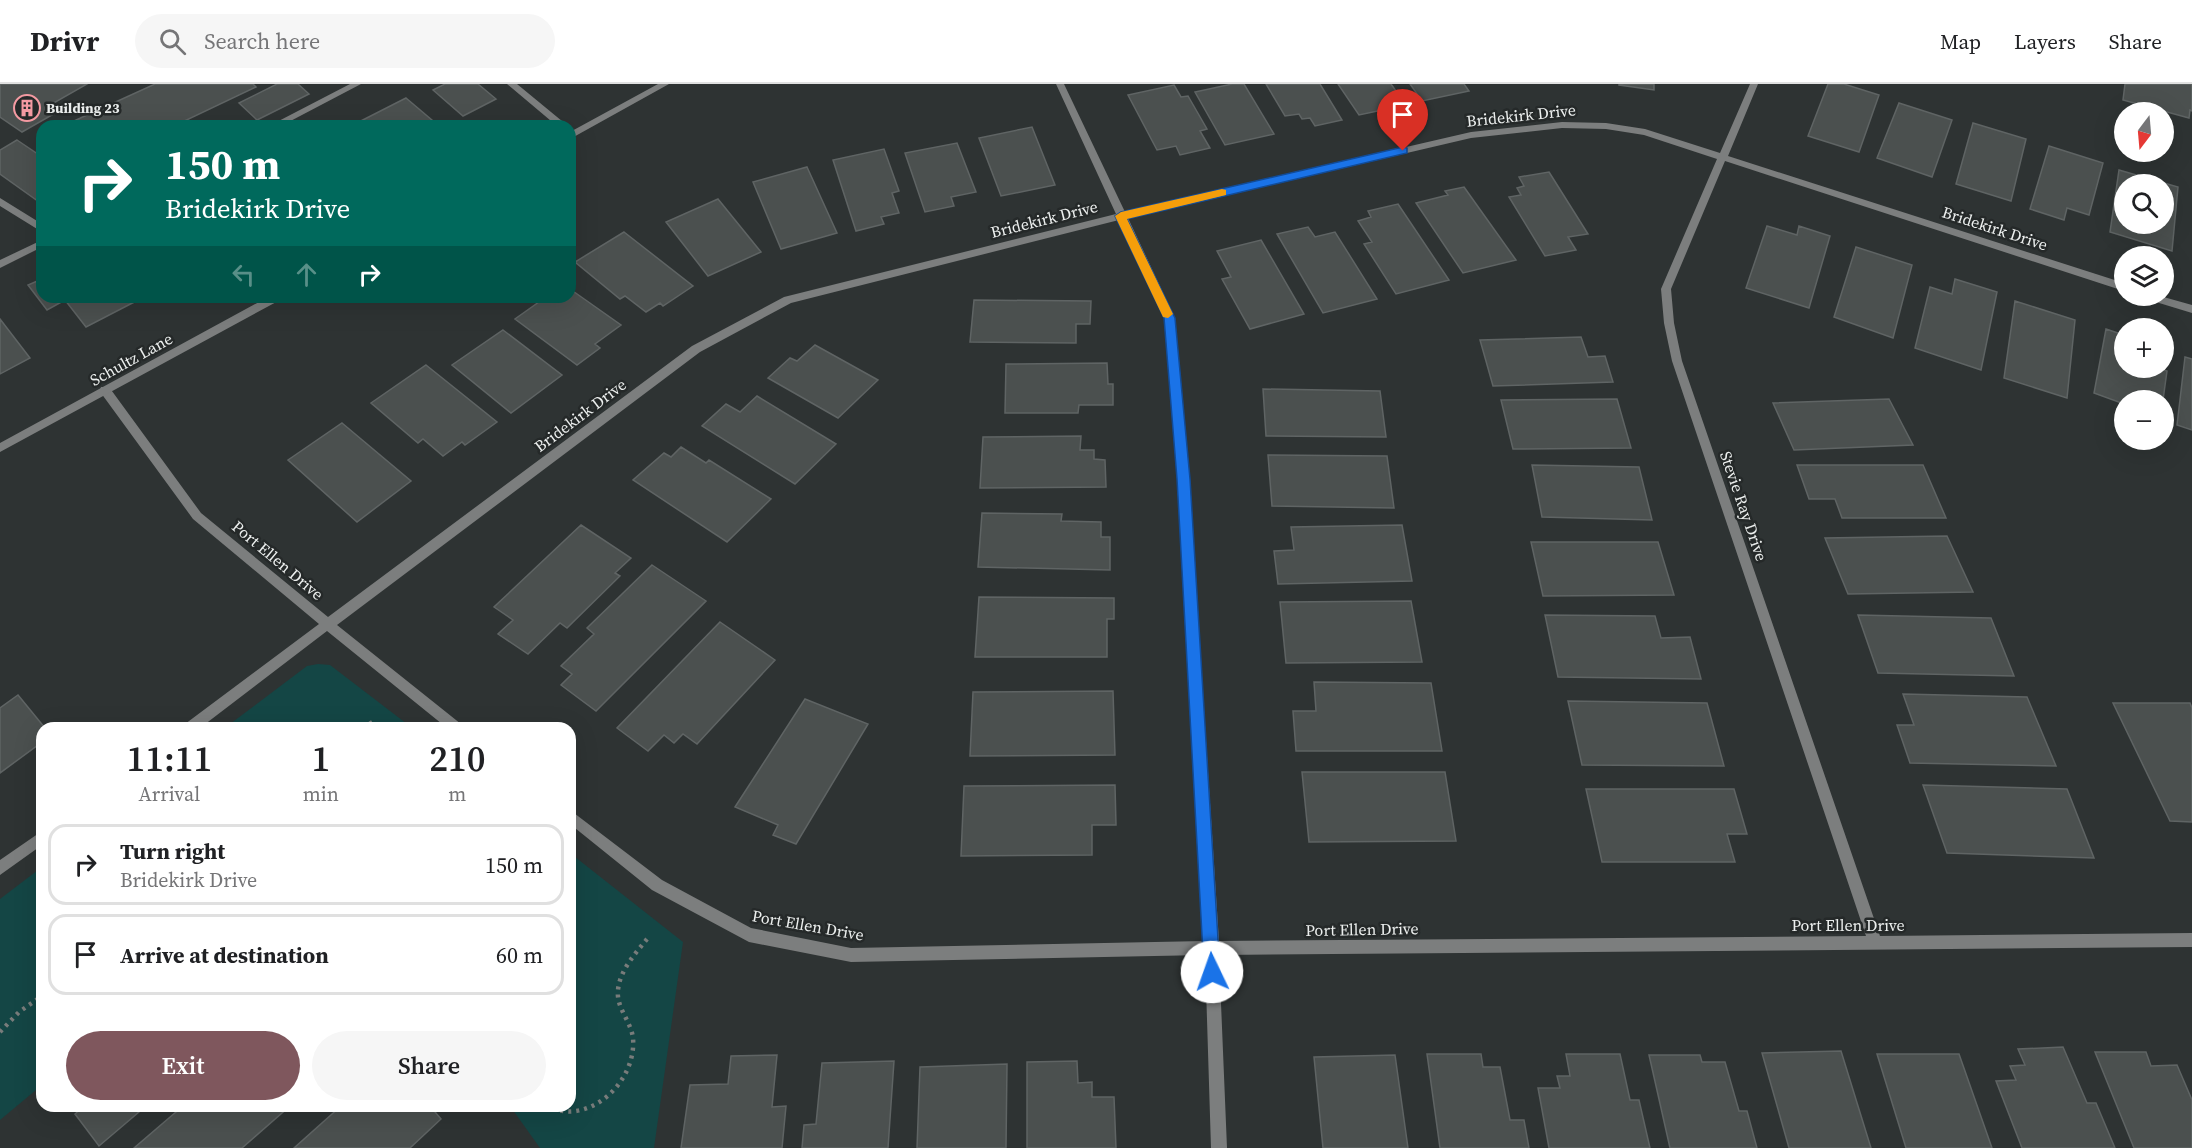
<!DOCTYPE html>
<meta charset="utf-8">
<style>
:root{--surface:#fff;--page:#f6f6f6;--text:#202124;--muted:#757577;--line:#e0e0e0;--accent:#7f575d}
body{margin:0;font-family:"Source Serif 4",serif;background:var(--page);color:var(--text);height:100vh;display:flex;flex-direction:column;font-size:22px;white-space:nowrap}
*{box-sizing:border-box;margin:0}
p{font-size:20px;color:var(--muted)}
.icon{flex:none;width:33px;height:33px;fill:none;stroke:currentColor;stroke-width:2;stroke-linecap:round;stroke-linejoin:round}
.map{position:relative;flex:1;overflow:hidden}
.panel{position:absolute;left:36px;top:638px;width:540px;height:390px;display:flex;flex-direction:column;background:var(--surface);border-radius:18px;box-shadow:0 6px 24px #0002}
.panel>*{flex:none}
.hud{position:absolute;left:36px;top:36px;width:540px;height:183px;border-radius:18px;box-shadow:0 6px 24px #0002;background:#00695c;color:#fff;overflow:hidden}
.needle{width:39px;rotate:196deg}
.tools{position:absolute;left:2114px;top:18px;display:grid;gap:12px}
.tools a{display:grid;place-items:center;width:60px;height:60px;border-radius:50%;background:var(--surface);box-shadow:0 6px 24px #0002;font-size:30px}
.pin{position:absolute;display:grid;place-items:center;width:51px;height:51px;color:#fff;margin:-62px -26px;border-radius:50% 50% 50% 0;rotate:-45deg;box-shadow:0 0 6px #0007}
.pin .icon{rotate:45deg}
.me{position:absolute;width:66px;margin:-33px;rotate:357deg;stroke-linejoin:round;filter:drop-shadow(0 0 4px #0008)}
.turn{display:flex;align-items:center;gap:21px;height:126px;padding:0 30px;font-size:27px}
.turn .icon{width:78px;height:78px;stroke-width:2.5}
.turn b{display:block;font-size:42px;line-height:51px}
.lanes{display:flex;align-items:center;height:57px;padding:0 30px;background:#0003;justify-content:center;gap:30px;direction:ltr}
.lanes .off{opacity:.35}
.eta{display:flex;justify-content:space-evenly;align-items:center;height:102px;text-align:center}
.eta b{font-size:36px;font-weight:600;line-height:42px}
.cta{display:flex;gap:12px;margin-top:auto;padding:12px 30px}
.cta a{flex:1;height:69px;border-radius:36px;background:var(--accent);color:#fff;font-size:24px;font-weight:600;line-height:69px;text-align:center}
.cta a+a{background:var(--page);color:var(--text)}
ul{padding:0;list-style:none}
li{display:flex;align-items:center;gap:18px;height:81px;margin:0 12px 9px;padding:0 18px;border:3px solid var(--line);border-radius:18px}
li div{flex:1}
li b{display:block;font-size:22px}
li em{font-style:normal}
header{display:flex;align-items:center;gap:36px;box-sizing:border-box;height:84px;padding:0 30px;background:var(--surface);border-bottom:2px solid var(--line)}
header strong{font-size:28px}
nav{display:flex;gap:33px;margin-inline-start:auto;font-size:21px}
.search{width:420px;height:54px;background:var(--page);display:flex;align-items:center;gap:15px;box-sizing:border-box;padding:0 21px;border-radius:33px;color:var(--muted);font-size:22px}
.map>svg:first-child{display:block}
.green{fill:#144645}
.building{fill:#4b504f;stroke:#5f6464;stroke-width:1.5;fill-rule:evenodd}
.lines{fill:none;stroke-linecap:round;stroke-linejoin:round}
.path{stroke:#787c7b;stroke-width:4.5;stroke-dasharray:3 5;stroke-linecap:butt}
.service{fill:#7c7e7e;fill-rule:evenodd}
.minor{fill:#7c7e7e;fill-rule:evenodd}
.tertiary{fill:#7c7e7e;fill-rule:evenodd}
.route{fill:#1a73e8;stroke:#114b97;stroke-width:1.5}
.slow{fill:#f59e0b}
.labels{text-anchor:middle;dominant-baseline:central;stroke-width:5;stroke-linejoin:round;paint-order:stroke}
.far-poi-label{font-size:14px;font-weight:bold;fill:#ecefee;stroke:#252929;text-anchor:start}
.street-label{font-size:16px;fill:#ecefee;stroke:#252929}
</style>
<header>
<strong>Drivr</strong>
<div class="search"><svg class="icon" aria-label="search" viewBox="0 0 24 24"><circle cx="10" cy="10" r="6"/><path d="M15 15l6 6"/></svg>Search here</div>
<nav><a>Map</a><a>Layers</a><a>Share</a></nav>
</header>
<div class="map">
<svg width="2192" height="1064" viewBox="0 0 2192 1064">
<rect width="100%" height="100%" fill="#2e3333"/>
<path class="green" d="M 318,580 L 330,581 L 411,643 L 226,643 L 307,582 Z
M 570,769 L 683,858 L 654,1064 L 540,1064 L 510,1022 L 570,1022 Z
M 42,783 L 42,1001 L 0,1036 L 0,815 Z"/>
<path class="building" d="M 0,0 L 87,0 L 50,21 L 59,27 L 22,48 L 0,33 Z
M 155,0 L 253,0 L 256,3 L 174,42 L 63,42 Z
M 277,0 L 298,0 L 309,10 L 257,36 L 239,19 Z
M 445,0 L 478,0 L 496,15 L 463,32 L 433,6 Z
M 1232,0 L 1244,0 L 1274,50 L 1225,61 L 1195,8 Z
M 1266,0 L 1320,0 L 1342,36 L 1315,42 L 1310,34 L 1302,35 L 1299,30 L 1285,32 Z
M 1338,0 L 1391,0 L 1406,21 L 1359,31 Z
M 1410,0 L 1464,0 L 1469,7 L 1422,17 Z
M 1619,0 L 1654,0 L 1654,6 L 1619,1 Z
M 1828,0 L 1844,0 L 1879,11 L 1859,68 L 1808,52 Z
M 2125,0 L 2192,0 L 2192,27 L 2190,26 L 2189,34 L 2123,16 Z
M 1174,1 L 1181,13 L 1188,12 L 1207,45 L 1200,47 L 1210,64 L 1180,71 L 1176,62 L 1157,66 L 1128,11 Z
M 406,14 L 439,42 L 351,42 Z
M 1899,19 L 1952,36 L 1932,93 L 1877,74 Z
M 1973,39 L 2026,55 L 2011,117 L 1956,100 Z
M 1032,43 L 1055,101 L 1001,112 L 979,54 Z
M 17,56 L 42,73 L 42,120 L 0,90 L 0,66 Z
M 957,59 L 976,108 L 951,113 L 954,122 L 925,128 L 905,69 Z
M 2049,62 L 2103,79 L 2089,131 L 2067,124 L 2064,136 L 2030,125 Z
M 884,65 L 899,107 L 892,109 L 899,129 L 881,133 L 884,140 L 856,147 L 833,76 Z
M 807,83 L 837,149 L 781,165 L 753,98 Z
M 2119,86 L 2178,103 L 2172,167 L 2110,148 ZM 2124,100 L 2163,100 L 2163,140 L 2124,140 Z
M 1549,88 L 1588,150 L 1568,153 L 1576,166 L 1545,172 L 1509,113 L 1521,111 L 1517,104 L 1524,102 L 1519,93 Z
M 1464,103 L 1516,176 L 1463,189 L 1416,119 L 1448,111 L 1445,107 Z
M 718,115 L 761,168 L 708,192 L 666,138 Z
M 1398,120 L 1449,196 L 1396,210 L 1364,160 L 1372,158 L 1358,137 L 1371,133 L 1368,127 Z
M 1767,142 L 1797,151 L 1799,142 L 1830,152 L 1809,224 L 1746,204 Z
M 1308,143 L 1315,153 L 1335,148 L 1377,215 L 1323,229 L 1277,150 Z
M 624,148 L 693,202 L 663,222 L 660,219 L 646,228 L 625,212 L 620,215 L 575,178 Z
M 1261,156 L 1304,230 L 1250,245 L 1222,195 L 1231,193 L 1217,167 Z
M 1856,163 L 1912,181 L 1893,254 L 1834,233 Z
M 42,195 L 42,213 L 144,213 L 86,243 L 65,216 L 47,226 L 28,201 Z
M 1955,195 L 1997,208 L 1981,286 L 1915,264 L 1930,203 L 1952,210 Z
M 570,205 L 621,241 L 595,260 L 600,264 L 577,281 L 515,235 L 546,213 L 570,213 Z
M 974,216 L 1091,217 L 1090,240 L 1076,240 L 1076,259 L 970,258 Z
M 2015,217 L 2075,236 L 2067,314 L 2004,294 Z
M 0,235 L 30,274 L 0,290 Z
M 2106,245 L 2124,251 L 2124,284 L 2157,284 L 2167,287 L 2163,316 L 2124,316 L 2124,320 L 2094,309 Z
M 503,246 L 562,291 L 511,329 L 452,281 Z
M 1581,253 L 1588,273 L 1605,272 L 1613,298 L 1493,302 L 1480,256 Z
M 815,261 L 878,296 L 838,334 L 768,294 L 790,274 L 797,277 Z
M 2185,273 L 2192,275 L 2192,346 L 2177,341 Z
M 1107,279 L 1108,300 L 1113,300 L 1113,321 L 1079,321 L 1078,329 L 1005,329 L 1006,280 Z
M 426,281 L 497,338 L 465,361 L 462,358 L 443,372 L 423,355 L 418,359 L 371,319 Z
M 1263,305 L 1380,307 L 1386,353 L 1266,352 Z
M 757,312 L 836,360 L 795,400 L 702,342 L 726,320 L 740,328 Z
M 1617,315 L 1631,364 L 1513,365 L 1501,316 Z
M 1889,315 L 1913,361 L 1794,366 L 1773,319 Z
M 342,339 L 411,397 L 357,438 L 288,376 Z
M 1081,352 L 1080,366 L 1094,366 L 1094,375 L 1105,376 L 1106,403 L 980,404 L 983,353 Z
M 681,363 L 706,379 L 709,376 L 771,415 L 727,458 L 633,396 L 664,369 L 671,373 Z
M 1268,371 L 1387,372 L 1394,424 L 1272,422 Z
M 1532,381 L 1639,383 L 1652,436 L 1542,433 Z
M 1797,381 L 1923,381 L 1946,434 L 1842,434 L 1835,415 L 1809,415 Z
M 982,429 L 1062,430 L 1061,437 L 1101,438 L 1101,453 L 1110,453 L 1110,486 L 978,483 Z
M 581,441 L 631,474 L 615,489 L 620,492 L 567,544 L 560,539 L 528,570 L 498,550 L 513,536 L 494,523 Z
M 1402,441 L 1412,497 L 1278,500 L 1274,467 L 1294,466 L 1291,443 Z
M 1947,452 L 1973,508 L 1848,510 L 1825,454 Z
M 1531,458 L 1658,458 L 1674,511 L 1543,512 Z
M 652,481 L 706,517 L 596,627 L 561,601 L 572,590 L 561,582 L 594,550 L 587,544 Z
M 979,513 L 1114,514 L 1114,535 L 1107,535 L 1107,573 L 975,573 Z
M 1411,517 L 1422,578 L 1286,579 L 1280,518 Z
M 1545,531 L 1655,532 L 1661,554 L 1690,553 L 1701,595 L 1558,593 Z
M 1858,531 L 1991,534 L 2014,592 L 1878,589 Z
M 720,538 L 775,576 L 697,660 L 683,650 L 674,659 L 664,651 L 648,667 L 617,644 Z
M 1314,598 L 1431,599 L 1442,667 L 1296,667 L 1293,627 L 1316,627 Z
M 1113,607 L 1115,671 L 970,672 L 973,608 Z
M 1903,610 L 2027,613 L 2056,682 L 1910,679 L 1897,641 L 1914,641 Z
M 18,611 L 45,644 L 42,644 L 42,658 L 0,689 L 0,624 Z
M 805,615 L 868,640 L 796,760 L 773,751 L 778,741 L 735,723 Z
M 1568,617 L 1707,619 L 1724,682 L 1582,681 Z
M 2113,619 L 2190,619 L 2192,624 L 2192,738 L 2170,737 Z
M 1302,688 L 1445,688 L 1456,757 L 1309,758 Z
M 1115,701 L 1116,741 L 1092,741 L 1092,771 L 961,772 L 964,702 Z
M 1923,701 L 2067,705 L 2094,774 L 1947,769 Z
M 1586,705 L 1734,705 L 1747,750 L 1727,750 L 1735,778 L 1602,778 Z
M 2063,963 L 2087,1019 L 2096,1019 L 2115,1064 L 2022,1064 L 1996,997 L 2016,996 L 2010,982 L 2025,981 L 2018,965 Z
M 1841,967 L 1871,1064 L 1789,1064 L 1762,969 Z
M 2095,968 L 2146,968 L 2151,982 L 2177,981 L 2192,1016 L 2192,1064 L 2134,1064 Z
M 1427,970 L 1481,970 L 1483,983 L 1500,983 L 1510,1036 L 1524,1036 L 1529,1064 L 1440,1064 Z
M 1566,970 L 1620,970 L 1630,1016 L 1639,1016 L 1650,1064 L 1549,1064 L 1538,1004 L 1560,1004 L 1557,992 L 1570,992 Z
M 1877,970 L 1959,970 L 1992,1064 L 1906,1064 Z
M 777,971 L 772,1023 L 786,1022 L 782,1064 L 681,1064 L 690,1001 L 728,1000 L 731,972 Z
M 1395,971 L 1408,1064 L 1323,1064 L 1314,973 Z
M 1649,971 L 1700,971 L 1702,978 L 1725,978 L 1739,1027 L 1747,1027 L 1757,1064 L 1670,1064 Z
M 894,977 L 888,1064 L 802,1064 L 804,1041 L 816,1040 L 822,979 Z
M 1077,977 L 1078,999 L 1092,998 L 1092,1013 L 1114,1013 L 1116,1064 L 1027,1064 L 1027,978 Z
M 1007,980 L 1006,1064 L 917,1064 L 920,983 Z
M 82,1022 L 146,1022 L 99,1062 L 75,1030 L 83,1023 Z
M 183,1022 L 290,1022 L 242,1064 L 134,1064 Z
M 341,1022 L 430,1022 L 441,1035 L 410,1064 L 294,1064 Z"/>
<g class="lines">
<path class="path" d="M 363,644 L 374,637
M 0,948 L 19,928 L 42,912
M 545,1022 C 555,1025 565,1029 576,1027 C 609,1022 636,987 633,954 C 631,937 616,924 618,906 C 620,886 635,870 647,855"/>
<path class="service" d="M 350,0 L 361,0 L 281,42 L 269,42 Z
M 507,0 L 517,0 L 568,42 L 557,42 Z
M 0,114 L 42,140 L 42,148 L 0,122 Z
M 42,156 L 42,163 L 0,184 L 0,176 Z"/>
<path class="minor" d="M 1056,0 L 1064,0 L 1125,128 L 1471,48 L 1562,38 L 1606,39 L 1645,45 L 1720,69 L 1750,0 L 1758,0 L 1728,72 L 2124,199 L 2124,207 L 1725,77 L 1671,205 L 1674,239 L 1682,277 L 1880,852 L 2192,849 L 2192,863 L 1219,871 L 1227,1064 L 1211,1064 L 1205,871 L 851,878 L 749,858 L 652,806 L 570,740 L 570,726 L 662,796 L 751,844 L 851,864 L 1205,857 L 1177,395 L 1165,234 L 1119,136 L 791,219 L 700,268 L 337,541 L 461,640 L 463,644 L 447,644 L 327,547 L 200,644 L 183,644 L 185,640 L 319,540 L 193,435 L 101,309 L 100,306 L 101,303 L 109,303 L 201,429 L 328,533 L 692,262 L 784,213 L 1116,130 ZM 1562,44 L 1606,45 L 1644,51 L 1717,75 L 1661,205 L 1664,239 L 1672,277 L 1866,852 L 1219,857 L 1189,395 L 1175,234 L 1128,134 L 1471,54 Z
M 2145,212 L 2160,212 L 2192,221 L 2192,229 L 2146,215 Z
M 42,747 L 42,761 L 0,791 L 0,776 Z"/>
<path class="tertiary" d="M 658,0 L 669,0 L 570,55 L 570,48 Z
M 268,213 L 281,213 L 280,216 L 0,368 L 0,359 Z"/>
</g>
<path class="route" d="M 1403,63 L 1407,64 L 1407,69 L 1127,135 L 1175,234 L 1190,395 L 1220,888 L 1218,893 L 1212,896 L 1207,893 L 1204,888 L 1177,395 L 1164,234 L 1115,132 L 1121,128 Z"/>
<path class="slow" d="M 1222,105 L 1226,106 L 1226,111 L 1127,135 L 1173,230 L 1168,234 L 1163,233 L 1115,132 L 1121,128 Z"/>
<defs>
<symbol id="building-ring" viewBox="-11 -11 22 22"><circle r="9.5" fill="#252929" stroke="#f49aa2" stroke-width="1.5"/><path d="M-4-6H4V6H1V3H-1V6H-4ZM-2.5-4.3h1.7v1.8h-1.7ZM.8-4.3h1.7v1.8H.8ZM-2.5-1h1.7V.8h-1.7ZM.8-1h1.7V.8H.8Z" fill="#f49aa2"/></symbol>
</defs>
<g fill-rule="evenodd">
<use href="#building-ring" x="12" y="9" width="30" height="30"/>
</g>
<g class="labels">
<g class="far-poi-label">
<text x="46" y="24">Building 23</text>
</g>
<g class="street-label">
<text transform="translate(1521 31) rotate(-6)">Bridekirk Drive</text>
<text transform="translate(1044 135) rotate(-14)">Bridekirk Drive</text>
<text transform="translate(1995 144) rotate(18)">Bridekirk Drive</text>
<text transform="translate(131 275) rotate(-29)">Schultz Lane</text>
<text transform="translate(580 331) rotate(-37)">Bridekirk Drive</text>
<text transform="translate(1744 422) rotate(71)">Stevie Ray Drive</text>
<text transform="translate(278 476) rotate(40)">Port Ellen Drive</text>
<text transform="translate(808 841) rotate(10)">Port Ellen Drive</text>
<text x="1848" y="841">Port Ellen Drive</text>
<text transform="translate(1362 845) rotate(-1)">Port Ellen Drive</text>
</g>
</g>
</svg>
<div class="tools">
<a><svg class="needle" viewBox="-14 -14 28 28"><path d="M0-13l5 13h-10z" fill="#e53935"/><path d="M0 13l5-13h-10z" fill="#757577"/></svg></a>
<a><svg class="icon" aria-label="search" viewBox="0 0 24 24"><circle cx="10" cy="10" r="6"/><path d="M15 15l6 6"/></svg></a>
<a><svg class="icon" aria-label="layers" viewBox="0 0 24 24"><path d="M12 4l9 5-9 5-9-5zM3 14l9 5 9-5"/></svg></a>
<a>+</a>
<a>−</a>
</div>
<div class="pin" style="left:1403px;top:67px;background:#d93025"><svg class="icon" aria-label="arrive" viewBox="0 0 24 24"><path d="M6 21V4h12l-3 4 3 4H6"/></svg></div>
<svg class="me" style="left:1212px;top:888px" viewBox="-20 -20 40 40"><circle r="19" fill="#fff"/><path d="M0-13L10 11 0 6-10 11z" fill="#1a73e8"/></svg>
<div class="hud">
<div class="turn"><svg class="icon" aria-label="right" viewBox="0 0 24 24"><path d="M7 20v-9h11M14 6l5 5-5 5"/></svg><div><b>150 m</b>Bridekirk Drive</div></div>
<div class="lanes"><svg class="icon off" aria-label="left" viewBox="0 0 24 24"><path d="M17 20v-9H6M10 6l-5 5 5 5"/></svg><svg class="icon off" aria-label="ahead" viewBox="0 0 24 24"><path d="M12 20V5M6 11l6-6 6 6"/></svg><svg class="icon" aria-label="right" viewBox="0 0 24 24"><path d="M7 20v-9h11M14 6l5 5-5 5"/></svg></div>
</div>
<section class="panel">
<div class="eta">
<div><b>11:11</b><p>Arrival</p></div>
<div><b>1</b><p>min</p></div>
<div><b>210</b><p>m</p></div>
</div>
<ul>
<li><svg class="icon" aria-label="right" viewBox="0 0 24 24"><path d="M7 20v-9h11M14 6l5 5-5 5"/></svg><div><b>Turn right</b><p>Bridekirk Drive</p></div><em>150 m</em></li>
<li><svg class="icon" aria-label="arrive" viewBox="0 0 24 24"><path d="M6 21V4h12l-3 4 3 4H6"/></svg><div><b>Arrive at destination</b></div><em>60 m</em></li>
</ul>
<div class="cta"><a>Exit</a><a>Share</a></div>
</section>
</div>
